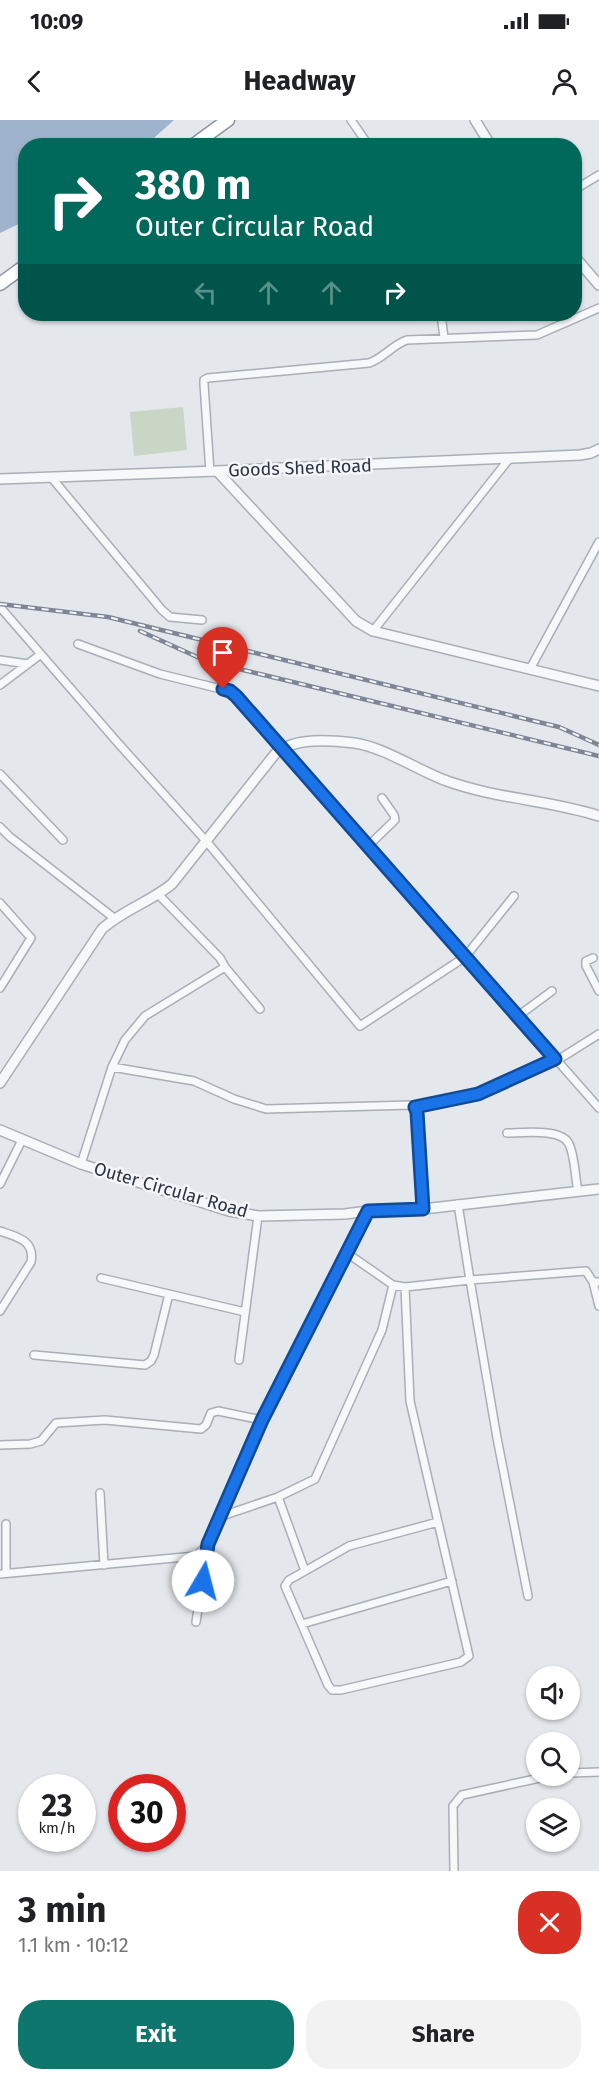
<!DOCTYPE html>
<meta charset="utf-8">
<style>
:root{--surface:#fff;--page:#f2f2f2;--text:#202124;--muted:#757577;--accent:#0f766e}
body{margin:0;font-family:"Fira Sans",sans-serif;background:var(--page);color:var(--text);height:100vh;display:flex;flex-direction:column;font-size:22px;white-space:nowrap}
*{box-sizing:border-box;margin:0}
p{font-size:20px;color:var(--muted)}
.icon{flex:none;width:33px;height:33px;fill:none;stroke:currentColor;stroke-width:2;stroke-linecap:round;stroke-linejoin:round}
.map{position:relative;height:1751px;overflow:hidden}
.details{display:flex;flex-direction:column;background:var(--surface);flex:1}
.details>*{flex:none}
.hud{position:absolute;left:18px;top:18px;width:564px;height:183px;border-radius:24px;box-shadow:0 2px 4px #0004;background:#00695c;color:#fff;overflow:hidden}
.fabs{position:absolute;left:526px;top:1546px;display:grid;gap:12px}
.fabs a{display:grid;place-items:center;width:54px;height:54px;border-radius:50%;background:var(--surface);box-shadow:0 2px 4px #0004;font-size:30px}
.speed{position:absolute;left:18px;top:1654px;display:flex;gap:12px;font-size:30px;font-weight:700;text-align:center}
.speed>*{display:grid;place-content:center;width:78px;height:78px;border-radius:50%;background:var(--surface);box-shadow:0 2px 4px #0004;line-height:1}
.speed small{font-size:15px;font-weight:400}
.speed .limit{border:9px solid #d22;background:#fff;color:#111}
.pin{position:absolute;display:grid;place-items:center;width:51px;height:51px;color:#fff;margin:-62px -26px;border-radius:50% 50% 50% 0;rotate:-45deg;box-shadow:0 0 6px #0007}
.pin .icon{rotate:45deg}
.me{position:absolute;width:66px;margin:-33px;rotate:8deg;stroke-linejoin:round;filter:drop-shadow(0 0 4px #0008)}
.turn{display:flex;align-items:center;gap:21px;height:126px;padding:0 18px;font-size:27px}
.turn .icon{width:78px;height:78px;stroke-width:2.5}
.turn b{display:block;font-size:42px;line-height:51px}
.lanes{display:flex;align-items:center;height:57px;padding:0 18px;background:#0003;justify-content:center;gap:30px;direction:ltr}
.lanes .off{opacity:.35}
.round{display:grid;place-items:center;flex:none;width:63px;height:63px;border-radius:24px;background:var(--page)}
.summary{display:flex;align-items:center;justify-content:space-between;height:102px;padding:0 18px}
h1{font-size:36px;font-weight:700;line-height:45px}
.primary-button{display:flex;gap:12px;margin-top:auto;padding:12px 18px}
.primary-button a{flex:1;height:69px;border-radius:24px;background:var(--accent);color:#fff;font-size:24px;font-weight:700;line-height:69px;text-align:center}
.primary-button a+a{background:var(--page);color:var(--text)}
.status{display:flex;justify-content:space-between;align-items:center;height:42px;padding:0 30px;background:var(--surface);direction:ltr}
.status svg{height:16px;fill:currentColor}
header{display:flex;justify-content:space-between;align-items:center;height:78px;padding:0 18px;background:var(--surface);font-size:27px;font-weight:700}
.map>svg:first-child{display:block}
.green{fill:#c9d6c5}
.water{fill:#9fb4cc}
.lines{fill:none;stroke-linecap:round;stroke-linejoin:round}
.minor-casing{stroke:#a9aeb7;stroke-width:10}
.tertiary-casing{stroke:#a9aeb7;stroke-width:12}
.trunk-casing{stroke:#8b94a3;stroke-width:15}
.minor{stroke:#f7f8fa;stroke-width:7}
.tertiary{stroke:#f7f8fa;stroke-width:9}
.trunk{stroke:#fff;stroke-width:12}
.rail-casing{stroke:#7d8696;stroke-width:4.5}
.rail{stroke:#f4f6f9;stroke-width:2;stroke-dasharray:7;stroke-linecap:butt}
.route-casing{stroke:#114b97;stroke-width:15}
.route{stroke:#1a73e8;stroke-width:10}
.labels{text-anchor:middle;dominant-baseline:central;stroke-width:5;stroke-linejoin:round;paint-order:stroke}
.street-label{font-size:18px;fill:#2b3445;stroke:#f4f6f9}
</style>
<div class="status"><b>10:09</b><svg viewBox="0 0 49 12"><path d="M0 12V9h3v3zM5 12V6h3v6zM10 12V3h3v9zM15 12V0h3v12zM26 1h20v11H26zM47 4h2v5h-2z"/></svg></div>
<header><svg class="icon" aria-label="back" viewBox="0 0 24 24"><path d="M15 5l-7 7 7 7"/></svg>Headway<svg class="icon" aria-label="person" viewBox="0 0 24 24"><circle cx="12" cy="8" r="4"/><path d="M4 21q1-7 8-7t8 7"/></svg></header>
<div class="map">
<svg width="599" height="1751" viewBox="0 0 599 1751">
<rect width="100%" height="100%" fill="#e4e7ec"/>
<path class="green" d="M 183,287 L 187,330 L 134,336 L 130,292 Z"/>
<path class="water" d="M 0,0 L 174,0 L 146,25 L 26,26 L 25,101 L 0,113 Z"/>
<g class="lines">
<defs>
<path id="minor" d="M 351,0 L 369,26
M 574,70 L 599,55
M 441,194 L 444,218
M 210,352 L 204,264 L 204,260 L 208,258 L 369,243 C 384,238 392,225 407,220 L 537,215 L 599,188
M 51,357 L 162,490 L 170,497 L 202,500
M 0,487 L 118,623 L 207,722 L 360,906 L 465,837 L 514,776
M 373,511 L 509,339
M 78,524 L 160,554 L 229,571 L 236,576 L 599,988
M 0,540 L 28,544
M 530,549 L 599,422
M 0,565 L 41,534
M 0,654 L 63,720
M 0,707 L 10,717 L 114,798
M 368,726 L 395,700 L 394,695 L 382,678
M 0,783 L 31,818 L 0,868
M 593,838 L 586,841 L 586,846 L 599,871
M 225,847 L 260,889
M 518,896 L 552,871
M 556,941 L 599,914
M 112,947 L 194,961 L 234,979 L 266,989 L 411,985 L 415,987 L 417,992 L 423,1089
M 415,987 L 478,974 L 555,939
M 507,1013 C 522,1013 562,1008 569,1024 C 575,1036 575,1058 578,1071
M 81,1044 L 112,947 L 125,920 L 145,896 L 225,847 L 220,838 L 159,775
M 0,1064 L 22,1020
M 458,1084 L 470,1160 L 586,1151 L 593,1162
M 0,1111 C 17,1117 35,1120 31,1142 L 0,1191
M 347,1133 L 393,1165 L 405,1167 L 470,1160 L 497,1318 L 528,1476
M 101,1158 L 245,1192
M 599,1162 L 593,1162 L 599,1186
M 34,1235 L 145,1245 L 151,1241 L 154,1235 L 169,1174
M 239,1240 L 258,1096
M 0,1325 L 30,1324 L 41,1321 L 56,1303 L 105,1300 L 201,1309 L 206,1305 L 211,1293 L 218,1291 L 262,1300
M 100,1373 L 104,1445
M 278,1377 L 315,1359 L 382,1210 L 393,1165
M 219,1397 L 278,1377 L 305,1451 L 289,1460 L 285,1466 L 328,1565 L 332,1570 L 341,1570 L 461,1542 L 469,1536 L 410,1281 L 405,1167
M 305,1451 L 349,1426 L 438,1402
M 6,1453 L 6,1404
M 0,1454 L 196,1436 L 208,1424 L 283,1255 L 368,1091
M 196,1502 L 208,1424
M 302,1504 L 452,1461
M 570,1653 L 599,1652
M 454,1751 L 453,1686 L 462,1675 L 549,1656"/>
<path id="tertiary" d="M 475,0 L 491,26
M 574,136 L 599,165
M 217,351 L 356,501 L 373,511 L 599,566
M 0,359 L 217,351 L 580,335 L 591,333 L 599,329
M 0,963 L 102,809 C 123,790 150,782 172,764 L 275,634 C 294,617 330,620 354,623 C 384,627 419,651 447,661 C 497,679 550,680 599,696
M 0,1010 L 81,1044 L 229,1091 L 258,1096 L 345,1094 L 368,1091 L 423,1089 L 599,1069"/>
<path id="trunk" d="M 192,26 L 228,0
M 0,164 L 26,145"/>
</defs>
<use href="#minor" class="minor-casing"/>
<use href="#tertiary" class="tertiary-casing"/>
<use href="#trunk" class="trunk-casing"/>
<use href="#minor" class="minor"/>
<use href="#tertiary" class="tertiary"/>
<use href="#trunk" class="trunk"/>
<defs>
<path id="rail" d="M 0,484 L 108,497 L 559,607 L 599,625
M 140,511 L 206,541 L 599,636"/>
</defs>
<use href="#rail" class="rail-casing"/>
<use href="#rail" class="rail"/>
</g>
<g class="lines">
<defs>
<path id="route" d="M 203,1461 L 208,1424 L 262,1300 L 368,1091 L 423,1089 L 417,992 L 415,987 L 478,974 L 555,939 L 236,576 L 230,571 L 223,569"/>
</defs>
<use href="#route" class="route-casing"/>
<use href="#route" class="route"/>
</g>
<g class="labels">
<g class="street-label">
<text transform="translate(300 348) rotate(-2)">Goods Shed Road</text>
<text transform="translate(171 1070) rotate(16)">Outer Circular Road</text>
</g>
</g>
</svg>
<div class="fabs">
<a><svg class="icon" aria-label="sound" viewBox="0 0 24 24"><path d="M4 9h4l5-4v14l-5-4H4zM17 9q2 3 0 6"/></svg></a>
<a><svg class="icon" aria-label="search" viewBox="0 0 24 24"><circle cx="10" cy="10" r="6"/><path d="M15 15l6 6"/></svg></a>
<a><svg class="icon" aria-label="layers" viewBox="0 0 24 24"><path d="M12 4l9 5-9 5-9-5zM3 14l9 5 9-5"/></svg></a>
</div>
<div class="speed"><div>23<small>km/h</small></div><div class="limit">30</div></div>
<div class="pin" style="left:223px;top:569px;background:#d93025"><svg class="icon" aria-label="arrive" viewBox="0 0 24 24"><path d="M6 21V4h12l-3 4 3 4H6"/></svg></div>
<svg class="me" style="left:203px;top:1461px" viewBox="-20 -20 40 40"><circle r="19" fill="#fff"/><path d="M0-13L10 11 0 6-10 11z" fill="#1a73e8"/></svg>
<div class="hud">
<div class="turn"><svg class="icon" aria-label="right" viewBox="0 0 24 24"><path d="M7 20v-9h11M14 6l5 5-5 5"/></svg><div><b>380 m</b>Outer Circular Road</div></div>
<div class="lanes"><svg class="icon off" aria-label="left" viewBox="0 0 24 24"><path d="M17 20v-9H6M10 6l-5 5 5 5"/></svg><svg class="icon off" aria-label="ahead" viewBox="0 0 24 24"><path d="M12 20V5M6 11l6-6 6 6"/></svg><svg class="icon off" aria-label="ahead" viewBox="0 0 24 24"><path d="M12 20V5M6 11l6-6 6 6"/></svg><svg class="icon" aria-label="right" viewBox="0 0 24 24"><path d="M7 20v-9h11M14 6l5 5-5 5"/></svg></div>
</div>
</div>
<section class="details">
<div class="summary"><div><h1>3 min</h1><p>1.1 km · 10:12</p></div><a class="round" style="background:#d93025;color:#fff"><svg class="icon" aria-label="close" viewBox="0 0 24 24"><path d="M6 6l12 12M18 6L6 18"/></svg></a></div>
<div class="primary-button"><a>Exit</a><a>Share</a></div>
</section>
